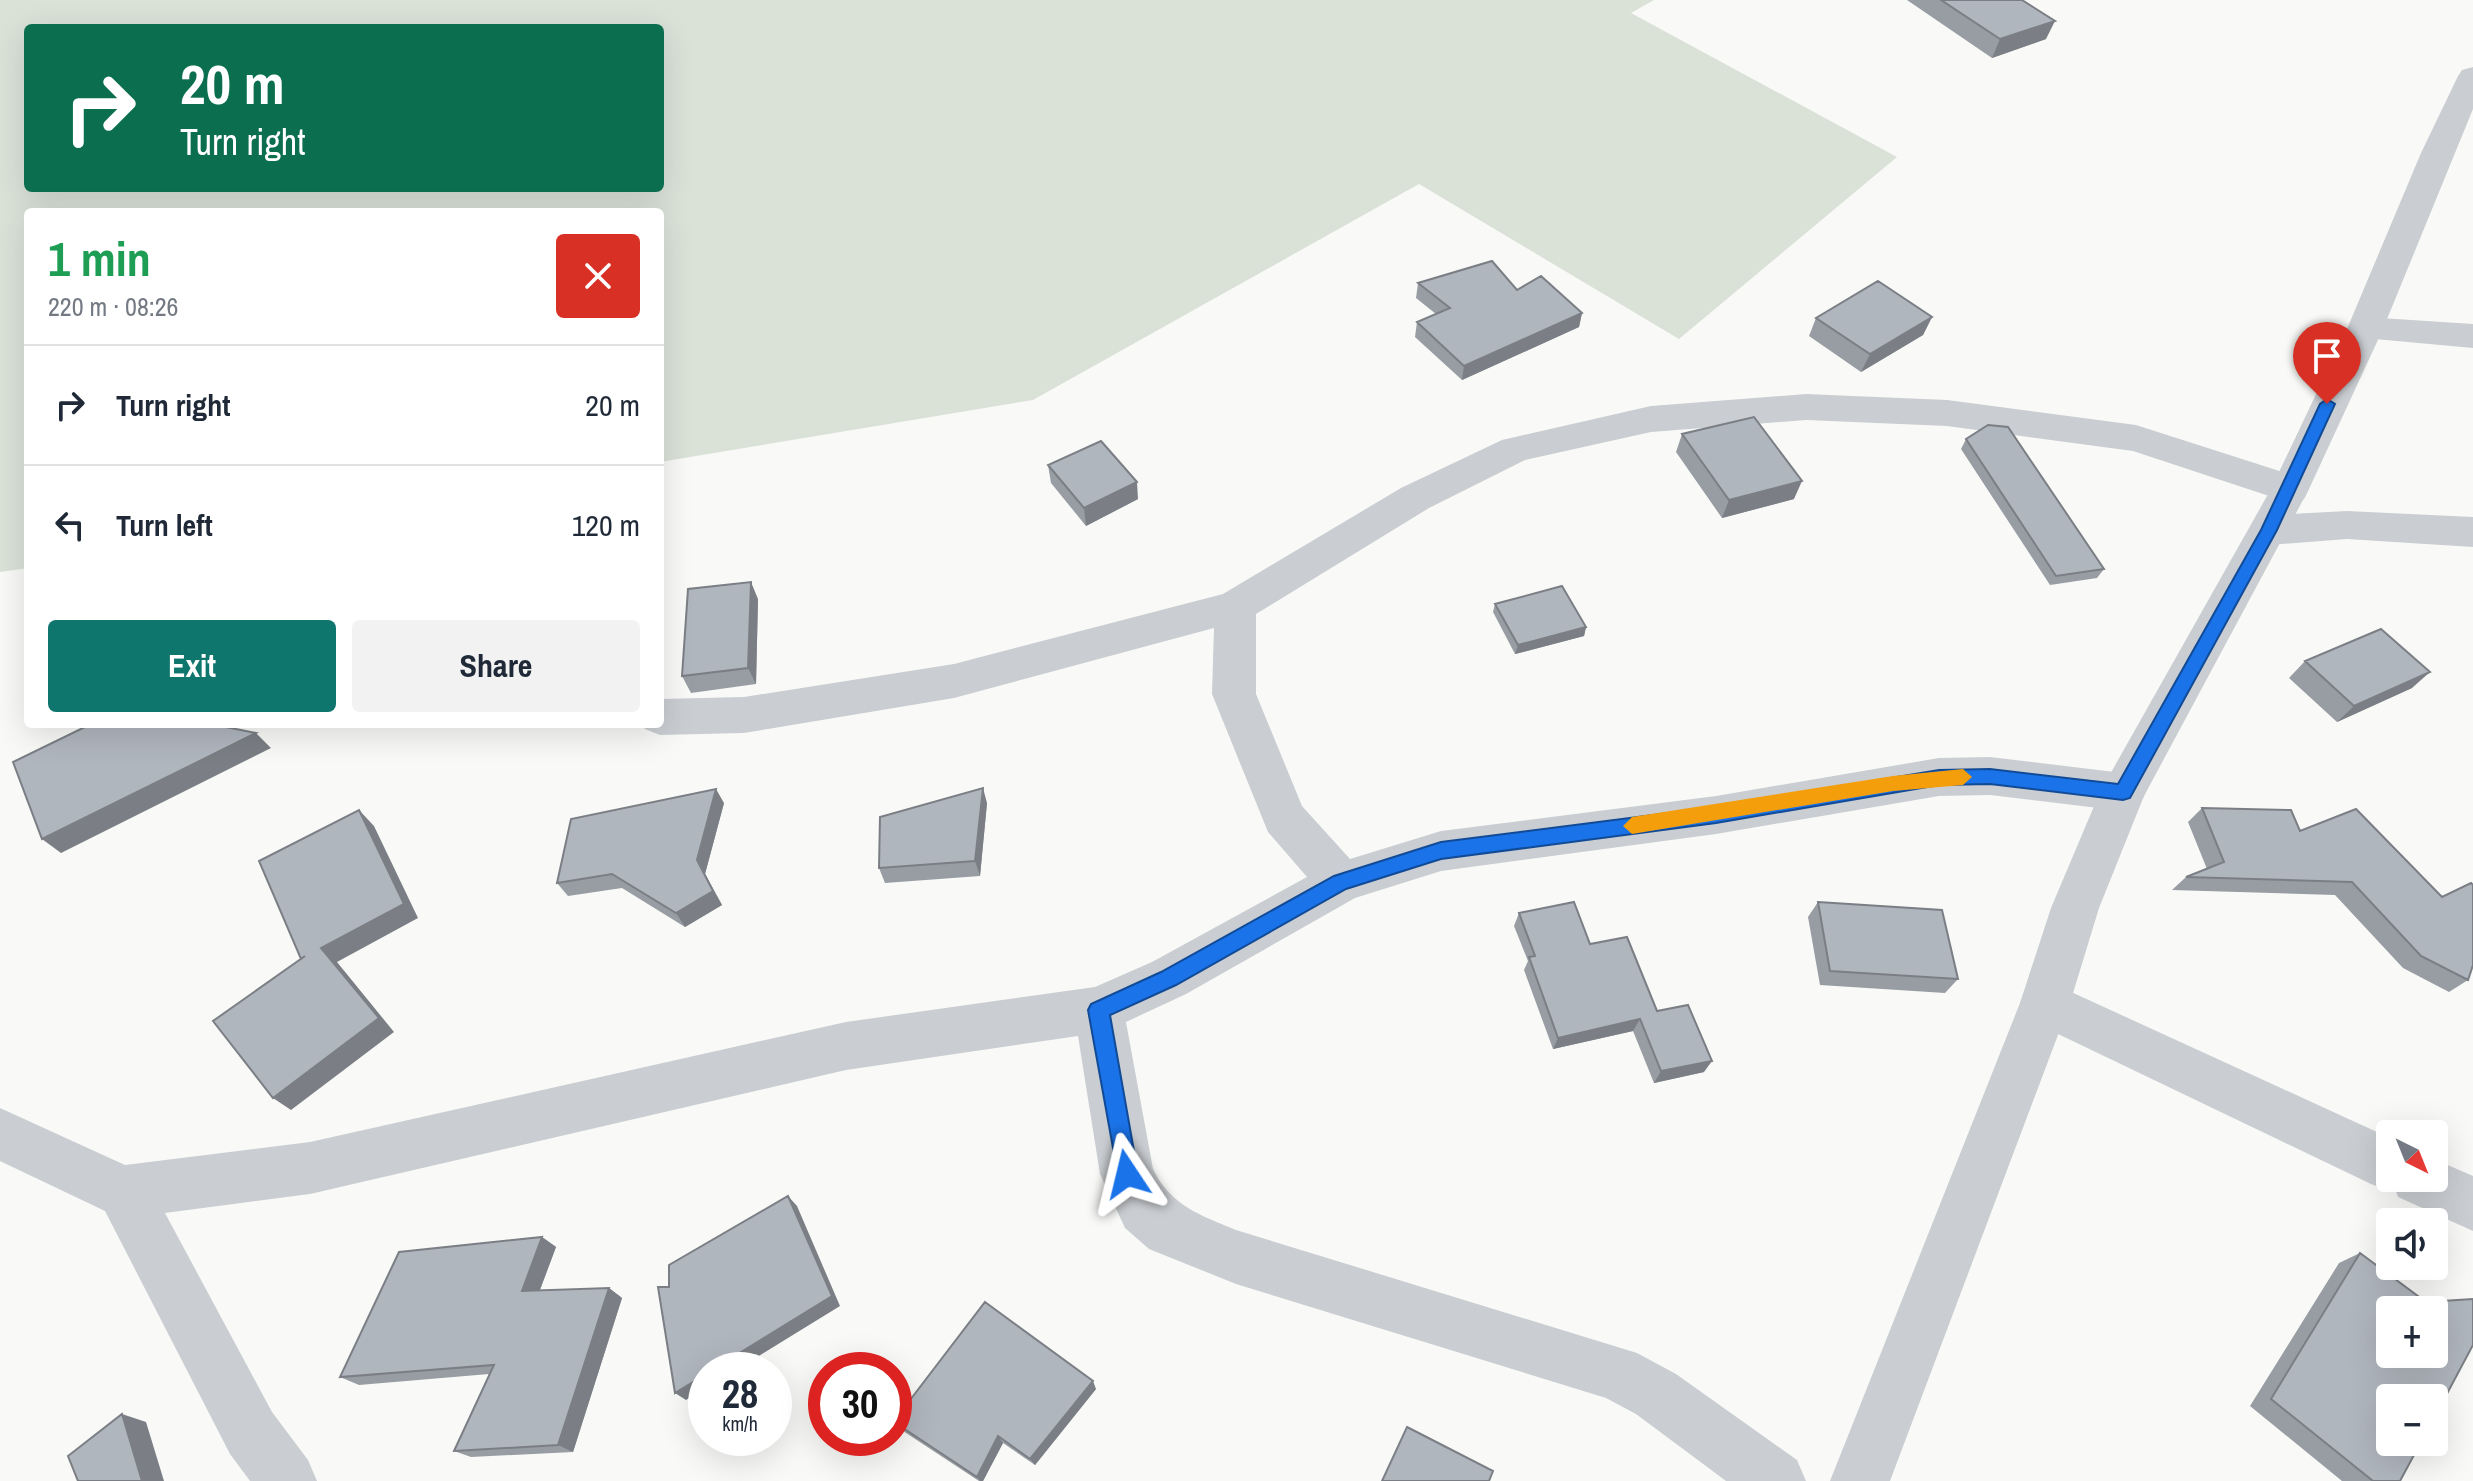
<!DOCTYPE html>
<meta charset="utf-8">
<style>
:root{--surface:#fff;--page:#f2f2f3;--text:#1f2937;--muted:#747a83;--line:#e0e1e3;--accent:#0f766e}
body{margin:0;font-family:"Archivo Narrow",sans-serif;background:var(--page);color:var(--text);height:100vh;display:flex;flex-direction:column;font-size:30px;white-space:nowrap}
*{box-sizing:border-box;margin:0}
p{font-size:26px;color:var(--muted)}
.icon{flex:none;width:44px;height:44px;fill:none;stroke:currentColor;stroke-width:2;stroke-linecap:round;stroke-linejoin:round}
.map{position:relative;flex:1;overflow:hidden}
.drawer{position:absolute;left:24px;top:208px;width:640px;height:520px;display:flex;flex-direction:column;background:var(--surface);border-radius:8px;box-shadow:0 8px 32px #0002}
.drawer>*{flex:none}
.banner{position:absolute;left:24px;top:24px;width:640px;height:168px;border-radius:8px;box-shadow:0 8px 32px #0002;background:#0b6e4f;color:#fff;overflow:hidden}
.needle{width:52px;rotate:137deg}
.buttons{position:absolute;left:2376px;top:1120px;display:grid;gap:16px}
.buttons a{display:grid;place-items:center;width:72px;height:72px;border-radius:8px;background:var(--surface);box-shadow:0 8px 32px #0002;font-size:40px}
.speed{position:absolute;left:688px;top:1352px;display:flex;gap:16px;font-size:40px;font-weight:700;text-align:center}
.speed>*{display:grid;place-content:center;width:104px;height:104px;border-radius:50%;background:var(--surface);box-shadow:0 8px 32px #0002;line-height:1}
.speed small{font-size:20px;font-weight:400}
.speed .limit{border:12px solid #d22;background:#fff;color:#111}
.pin{position:absolute;display:grid;place-items:center;width:68px;height:68px;color:#fff;margin:-82px -34px;border-radius:50% 50% 50% 0;rotate:-45deg;box-shadow:0 0 8px #0007}
.pin .icon{rotate:45deg}
.me{position:absolute;width:88px;margin:-44px;rotate:350deg;stroke-linejoin:round;filter:drop-shadow(0 0 6px #0008)}
.turn{display:flex;align-items:center;gap:28px;height:168px;padding:0 24px;font-size:36px}
.turn .icon{width:104px;height:104px;stroke-width:2.5}
.turn b{display:block;font-size:56px;line-height:68px}
.round{display:grid;place-items:center;flex:none;width:84px;height:84px;border-radius:8px;background:var(--page)}
.overview{display:flex;align-items:center;justify-content:space-between;height:136px;padding:0 24px}
h1{font-size:48px;font-weight:700;line-height:60px;color:#1e9e55}
.primary-button{display:flex;gap:16px;margin-top:auto;padding:16px 24px}
.primary-button a{flex:1;height:92px;border-radius:8px;background:var(--accent);color:#fff;font-size:32px;font-weight:700;line-height:92px;text-align:center}
.primary-button a+a{background:var(--page);color:var(--text)}
ul{padding:0;list-style:none}
li{display:flex;align-items:center;gap:24px;height:120px;padding:0 24px;border-top:2px solid var(--line)}
li div{flex:1}
li b{display:block;font-size:30px}
li em{font-style:normal}
.map>svg:first-child{display:block}
.green{fill:#dae2d8;fill-rule:evenodd}
.lines{fill:none;stroke-linecap:round;stroke-linejoin:round}
.minor{fill:#cacdd1;fill-rule:evenodd}
.tertiary{fill:#cacdd1;fill-rule:evenodd}
.wall{fill:#979da3}
.shaded-wall{fill:#7b7f85}
.building{fill:#b0b6be;stroke:#7b7f85;stroke-width:2;fill-rule:evenodd}
.route{fill:#1a73e8;stroke:#114b97;stroke-width:2}
.slow{fill:#f59e0b}
</style>
<div class="map">
<svg width="2473" height="1481" viewBox="0 0 2473 1481">
<rect width="100%" height="100%" fill="#f9faf7"/>
<path class="green" d="M 0,0 L 1654,0 L 1631,13 L 1897,157 L 1679,339 L 1419,184 L 1033,400 L 660,462 L 660,212 L 28,212 L 28,568 L 0,572 ZM 28,28 L 660,28 L 660,188 L 28,188 Z"/>
<g class="lines">
<path class="minor" d="M 2365,317 L 2473,324 L 2473,348 L 2353,337 L 2347,329 L 2353,321 Z
M 1806,394 L 1947,400 L 2136,425 L 2304,479 L 2309,489 L 2304,499 L 2290,503 L 2133,451 L 1947,426 L 1806,420 L 1651,432 L 1525,460 L 1429,508 L 1256,614 L 1256,694 L 1302,806 L 1350,859 L 1441,831 L 1716,796 L 1939,758 L 1990,757 L 2123,773 L 2139,779 L 2146,792 L 2139,805 L 2123,811 L 1990,795 L 1939,796 L 1716,834 L 1441,871 L 1355,898 L 1186,994 L 1126,1022 L 1153,1169 C 1171,1206 1200,1215 1236,1230 L 1637,1353 L 1676,1374 L 1797,1460 L 1806,1481 L 1726,1481 L 1636,1414 L 1606,1398 L 1236,1284 L 1149,1249 L 1125,1228 L 1100,1174 L 1078,1036 L 846,1070 L 310,1194 L 165,1213 L 272,1412 L 308,1460 L 317,1481 L 250,1481 L 230,1454 L 105,1211 L 0,1161 L 0,1108 L 125,1165 L 310,1142 L 846,1022 L 1095,987 L 1152,962 L 1307,877 L 1268,832 L 1212,694 L 1214,628 L 954,698 L 744,733 L 660,735 L 645,729 L 642,724 L 660,724 L 660,699 L 744,697 L 954,664 L 1223,594 L 1401,488 L 1502,440 L 1651,406 Z
M 2347,511 L 2473,517 L 2473,547 L 2347,539 L 2269,545 L 2255,540 L 2249,530 L 2255,520 L 2269,515 Z
M 2045,980 L 2390,1138 L 2390,1178 L 2434,1178 L 2434,1159 L 2473,1176 L 2473,1231 L 2398,1197 L 2395,1189 L 2390,1191 L 2371,1184 L 2027,1019 L 2020,1003 L 2027,987 Z"/>
<path class="tertiary" d="M 2473,67 L 2473,109 L 2383,329 L 2309,489 L 2144,796 L 2099,908 L 2070,1003 L 1890,1481 L 1830,1481 L 2020,1003 L 2051,908 L 2100,792 L 2271,489 L 2347,329 L 2421,153 L 2458,76 L 2462,70 Z"/>
</g>
<path class="wall" d="M 1907,0 L 2022,0 L 2046,39 L 1992,58 Z
M 1418,283 L 1517,290 L 1582,313 L 1579,327 L 1462,380 L 1415,337 L 1417,322 L 1436,314 L 1416,298 Z
M 1932,317 L 1923,335 L 1861,372 L 1809,336 L 1816,318 Z
M 1682,434 L 1794,499 L 1722,518 L 1676,452 Z
M 1966,439 L 2104,569 L 2097,578 L 2050,585 L 1961,449 Z
M 1048,465 L 1138,499 L 1086,526 L 1051,483 Z
M 758,599 L 756,684 L 691,693 L 682,676 Z
M 1495,604 L 1586,627 L 1584,636 L 1515,654 L 1493,612 Z
M 2305,661 L 2412,688 L 2337,722 L 2289,678 Z
M 724,803 L 705,874 L 722,905 L 685,927 L 622,888 L 568,896 L 557,883 Z
M 987,803 L 980,876 L 885,883 L 879,868 Z
M 2202,808 L 2300,831 L 2468,980 L 2449,992 L 2403,968 L 2335,895 L 2172,890 L 2186,877 L 2207,869 L 2188,822 Z
M 1818,902 L 1958,979 L 1945,993 L 1820,985 L 1808,917 Z
M 1519,913 L 1590,944 L 1657,1011 L 1704,1072 L 1654,1083 L 1633,1031 L 1553,1049 L 1524,970 L 1528,961 L 1514,926 Z
M 542,1237 L 556,1247 L 540,1290 L 609,1288 L 622,1298 L 573,1452 L 471,1457 L 454,1451 L 489,1374 L 359,1385 L 340,1377 Z
M 2360,1253 L 2400,1481 L 2342,1481 L 2250,1406 L 2339,1263 Z
M 1096,1389 L 1035,1465 L 1003,1443 L 983,1481 L 979,1481 L 900,1429 L 894,1423 Z"/>
<path class="shaded-wall" d="M 2055,21 L 2046,39 L 1992,58 L 2000,39 Z
M 1582,313 L 1579,327 L 1462,380 L 1464,366 Z
M 1932,317 L 1923,335 L 1861,372 L 1870,354 Z
M 1802,481 L 1794,499 L 1722,518 L 1729,500 Z
M 1137,482 L 1138,499 L 1086,526 L 1084,508 Z
M 751,582 L 758,599 L 756,684 L 748,668 Z
M 1586,627 L 1584,636 L 1515,654 L 1518,645 Z
M 2430,672 L 2412,688 L 2337,722 L 2354,706 Z
M 256,733 L 271,748 L 61,853 L 42,839 Z
M 983,788 L 987,803 L 980,876 L 975,861 Z
M 716,789 L 724,803 L 705,874 L 722,905 L 685,927 L 676,913 L 697,860 Z
M 359,810 L 374,826 L 418,918 L 337,962 L 394,1032 L 291,1110 L 273,1098 L 321,948 Z
M 1640,1019 L 1633,1031 L 1553,1049 L 1558,1038 Z
M 1712,1061 L 1704,1072 L 1654,1083 L 1661,1071 Z
M 788,1196 L 797,1206 L 840,1306 L 736,1370 L 712,1370 Z
M 542,1237 L 556,1247 L 536,1300 L 522,1291 Z
M 609,1288 L 622,1298 L 573,1452 L 558,1445 Z
M 706,1374 L 706,1388 L 686,1400 L 675,1393 Z
M 1093,1381 L 1096,1389 L 1035,1465 L 1030,1459 Z
M 122,1414 L 146,1422 L 164,1481 L 142,1481 Z
M 998,1436 L 1003,1443 L 983,1481 L 980,1481 L 977,1477 Z"/>
<path class="building" d="M 1941,0 L 2022,0 L 2055,21 L 2000,39 Z
M 1492,261 L 1517,290 L 1541,276 L 1582,313 L 1464,366 L 1417,322 L 1450,308 L 1418,283 Z
M 1878,281 L 1932,317 L 1870,354 L 1816,318 Z
M 1754,417 L 1802,481 L 1729,500 L 1682,434 Z
M 1988,425 L 2008,427 L 2104,569 L 2056,576 L 1966,439 Z
M 1101,441 L 1137,482 L 1084,508 L 1048,465 Z
M 751,582 L 748,668 L 682,676 L 688,589 Z
M 1562,586 L 1586,627 L 1518,645 L 1495,604 Z
M 2381,629 L 2430,672 L 2354,706 L 2305,661 Z
M 91,724 L 211,724 L 256,733 L 42,839 L 13,762 Z
M 983,788 L 975,861 L 879,868 L 880,817 Z
M 716,789 L 697,860 L 713,891 L 676,913 L 612,874 L 557,883 L 571,819 Z
M 2202,808 L 2291,810 L 2300,831 L 2356,809 L 2442,897 L 2471,883 L 2473,885 L 2473,965 L 2468,980 L 2421,956 L 2352,882 L 2186,877 L 2224,862 Z
M 359,810 L 404,904 L 321,948 L 379,1018 L 273,1098 L 213,1021 L 305,956 L 301,959 L 259,861 Z
M 1574,902 L 1590,944 L 1627,937 L 1657,1011 L 1688,1005 L 1712,1061 L 1661,1071 L 1640,1019 L 1558,1038 L 1529,957 L 1535,956 L 1519,913 Z
M 1818,902 L 1942,910 L 1958,979 L 1830,971 Z
M 788,1196 L 832,1296 L 712,1370 L 706,1370 L 706,1374 L 675,1393 L 658,1287 L 669,1287 L 669,1265 Z
M 542,1237 L 522,1291 L 609,1288 L 558,1445 L 454,1451 L 494,1365 L 340,1377 L 399,1252 Z
M 2360,1253 L 2426,1302 L 2473,1299 L 2473,1345 L 2434,1418 L 2434,1398 L 2390,1398 L 2390,1442 L 2421,1442 L 2400,1481 L 2373,1481 L 2271,1399 ZM 2390,1310 L 2434,1310 L 2434,1354 L 2390,1354 Z
M 985,1302 L 1093,1381 L 1030,1459 L 998,1436 L 977,1477 L 894,1422 L 894,1421 Z
M 122,1414 L 142,1481 L 78,1481 L 68,1456 Z
M 1407,1427 L 1493,1471 L 1489,1481 L 1382,1481 Z"/>
<path class="route" d="M 2327,399 L 2335,404 L 2277,530 L 2130,798 L 2123,800 L 1990,784 L 1939,785 L 1716,823 L 1441,859 L 1346,889 L 1176,985 L 1110,1015 L 1138,1174 L 1135,1181 L 1127,1185 L 1119,1181 L 1088,1010 L 1091,1004 L 1161,972 L 1334,876 L 1441,842 L 1716,807 L 1939,770 L 1990,769 L 2118,784 L 2261,530 L 2320,404 Z"/>
<path class="slow" d="M 1963,769 L 1972,777 L 1963,785 L 1893,791 L 1632,834 L 1623,826 L 1632,817 L 1893,776 Z"/>
</svg>
<div class="buttons">
<a><svg class="needle" viewBox="-14 -14 28 28"><path d="M0-13l5 13h-10z" fill="#e53935"/><path d="M0 13l5-13h-10z" fill="#747a83"/></svg></a>
<a><svg class="icon" aria-label="sound" viewBox="0 0 24 24"><path d="M4 9h4l5-4v14l-5-4H4zM17 9q2 3 0 6"/></svg></a>
<a>+</a>
<a>−</a>
</div>
<div class="speed"><div>28<small>km/h</small></div><div class="limit">30</div></div>
<div class="pin" style="left:2327px;top:404px;background:#d93025"><svg class="icon" aria-label="arrive" viewBox="0 0 24 24"><path d="M6 21V4h12l-3 4 3 4H6"/></svg></div>
<svg class="me" style="left:1127px;top:1174px" viewBox="-20 -20 40 40"><path d="M0-17L14 15 0 8-14 15z" fill="#1a73e8" stroke="#fff" stroke-width="4"/></svg>
<div class="banner">
<div class="turn"><svg class="icon" aria-label="right" viewBox="0 0 24 24"><path d="M7 20v-9h11M14 6l5 5-5 5"/></svg><div><b>20 m</b>Turn right</div></div>
</div>
<section class="drawer">
<div class="overview"><div><h1>1 min</h1><p>220 m · 08:26</p></div><a class="round" style="background:#d93025;color:#fff"><svg class="icon" aria-label="close" viewBox="0 0 24 24"><path d="M6 6l12 12M18 6L6 18"/></svg></a></div>
<ul>
<li><svg class="icon" aria-label="right" viewBox="0 0 24 24"><path d="M7 20v-9h11M14 6l5 5-5 5"/></svg><div><b>Turn right</b></div><em>20 m</em></li>
<li><svg class="icon" aria-label="left" viewBox="0 0 24 24"><path d="M17 20v-9H6M10 6l-5 5 5 5"/></svg><div><b>Turn left</b></div><em>120 m</em></li>
</ul>
<div class="primary-button"><a>Exit</a><a>Share</a></div>
</section>
</div>
